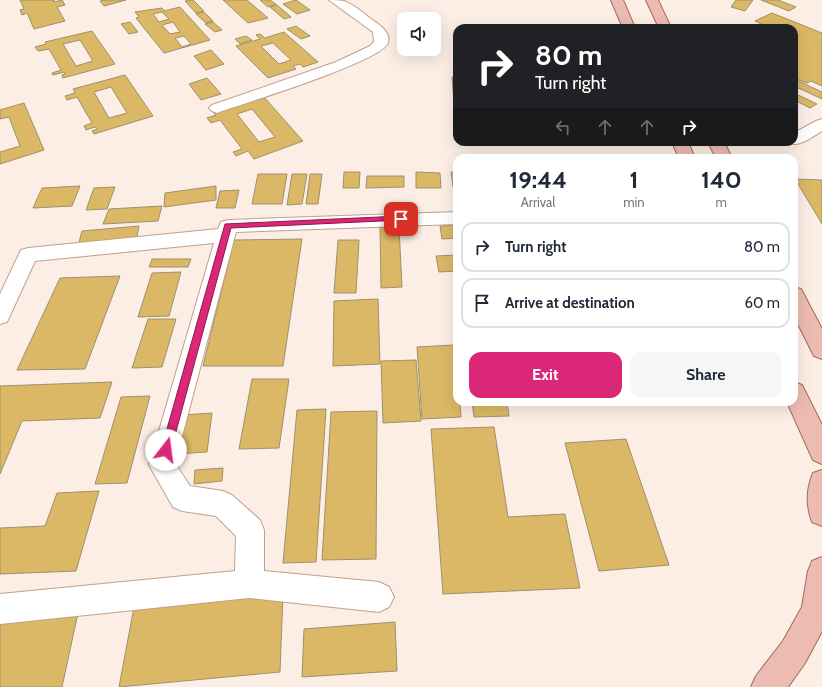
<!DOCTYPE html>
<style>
:root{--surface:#fff;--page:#f6f6f7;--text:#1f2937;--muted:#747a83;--line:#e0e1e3;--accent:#db2777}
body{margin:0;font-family:Cabin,sans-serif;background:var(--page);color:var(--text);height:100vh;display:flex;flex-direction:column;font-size:15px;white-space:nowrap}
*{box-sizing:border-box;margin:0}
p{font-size:13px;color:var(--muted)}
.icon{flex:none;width:22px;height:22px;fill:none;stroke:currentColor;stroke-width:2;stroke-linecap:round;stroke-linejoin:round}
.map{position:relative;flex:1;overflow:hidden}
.panel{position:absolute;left:453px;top:154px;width:345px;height:252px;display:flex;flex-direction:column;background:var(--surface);border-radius:12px;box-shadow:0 4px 16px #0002}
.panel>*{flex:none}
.guide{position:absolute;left:453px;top:24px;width:345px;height:122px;border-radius:12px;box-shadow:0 4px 16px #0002;background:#202124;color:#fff;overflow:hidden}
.buttons{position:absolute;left:397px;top:12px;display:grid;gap:8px}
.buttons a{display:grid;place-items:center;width:44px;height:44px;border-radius:8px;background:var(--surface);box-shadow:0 4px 16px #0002;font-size:20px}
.pin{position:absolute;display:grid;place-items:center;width:34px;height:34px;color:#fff;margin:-17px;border-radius:8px;box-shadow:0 2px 6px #0006}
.me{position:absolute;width:44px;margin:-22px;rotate:15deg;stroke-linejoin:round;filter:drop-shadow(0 0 3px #0008)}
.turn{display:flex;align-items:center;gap:14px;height:84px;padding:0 16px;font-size:18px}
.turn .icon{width:52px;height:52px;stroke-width:2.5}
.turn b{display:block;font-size:28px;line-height:34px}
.lanes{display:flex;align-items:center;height:38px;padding:0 16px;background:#0003;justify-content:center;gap:20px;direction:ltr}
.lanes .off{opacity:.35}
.eta{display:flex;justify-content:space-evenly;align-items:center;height:68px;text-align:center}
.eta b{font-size:24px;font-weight:700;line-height:28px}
.button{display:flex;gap:8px;margin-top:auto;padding:8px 16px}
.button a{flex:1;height:46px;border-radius:12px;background:var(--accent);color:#fff;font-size:16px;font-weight:700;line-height:46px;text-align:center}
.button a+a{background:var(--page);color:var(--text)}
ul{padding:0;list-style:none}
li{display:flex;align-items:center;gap:12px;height:50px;margin:0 8px 6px;padding:0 8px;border:2px solid var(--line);border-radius:12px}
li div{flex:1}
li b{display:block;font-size:15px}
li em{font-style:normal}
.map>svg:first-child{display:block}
.building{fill:#dab865;stroke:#9e906e;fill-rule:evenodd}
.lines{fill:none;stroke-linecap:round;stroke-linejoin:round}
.minor-casing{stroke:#c0a089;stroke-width:2}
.major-casing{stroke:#a36b5d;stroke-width:2}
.minor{fill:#fff;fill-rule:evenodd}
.major{fill:#ecbcb2;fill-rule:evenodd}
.route{fill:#db2777;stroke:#8e194d}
</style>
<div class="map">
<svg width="822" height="687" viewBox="0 0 822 687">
<rect width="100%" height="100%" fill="#fceee4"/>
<path class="building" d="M 20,0 L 55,0 L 53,0 L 54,2 L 62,0 L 65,5 L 57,7 L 65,21 L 34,29 L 27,13 L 22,15 L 20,10 L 24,9 Z
M 105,0 L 126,0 L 104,6 L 100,1 Z
M 193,0 L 204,11 L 196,13 L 185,1 Z
M 223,0 L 247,0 L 268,18 L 248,23 Z
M 260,0 L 270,0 L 276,4 L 268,7 Z
M 296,0 L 310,10 L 297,14 L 283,4 Z
M 736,0 L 753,0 L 745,11 L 731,7 Z
M 761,0 L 778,0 L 796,7 L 789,11 Z
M 277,5 L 291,17 L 284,19 L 270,7 Z
M 180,7 L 210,40 L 164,53 L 136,18 L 139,17 L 135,12 L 162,8 L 164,11 ZM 162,12 L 169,19 L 159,22 L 153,14 ZM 173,22 L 180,32 L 170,34 L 162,25 ZM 184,36 L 191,44 L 182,47 L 175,38 Z
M 204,12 L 213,21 L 206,23 L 196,14 Z
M 772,13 L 822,33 L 822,86 L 811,81 L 807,83 L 794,78 L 794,28 L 770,28 L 755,21 Z
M 130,22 L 138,32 L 129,34 L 121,24 Z
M 213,22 L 222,30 L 215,32 L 205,24 Z
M 296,26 L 310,36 L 301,39 L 287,29 Z
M 92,31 L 115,64 L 63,78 L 62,75 L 65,74 L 64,72 L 53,75 L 52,73 L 61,70 L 49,49 L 38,51 L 35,47 L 46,44 L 45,42 ZM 80,40 L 93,61 L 76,66 L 63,44 Z
M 284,32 L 318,62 L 303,67 L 300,64 L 293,66 L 296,69 L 268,78 L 236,46 L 260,39 L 256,35 L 260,34 L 265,38 ZM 273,43 L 291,60 L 279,64 L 261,46 Z
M 246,36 L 252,40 L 240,44 L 235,39 Z
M 211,50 L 224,64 L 206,70 L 194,56 Z
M 125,75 L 153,116 L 94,134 L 92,131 L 97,129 L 95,127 L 86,130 L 84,126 L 92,123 L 77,97 L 67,100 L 65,96 L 75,93 L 73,89 ZM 111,87 L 127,113 L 109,118 L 94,92 Z
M 452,77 L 457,77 L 457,103 L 454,103 Z
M 207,78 L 221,94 L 201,100 L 189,84 Z
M 794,79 L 822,92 L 822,99 L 794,86 Z
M 794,93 L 817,104 L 810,108 L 794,100 Z
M 263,96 L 303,141 L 254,159 L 248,151 L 236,156 L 233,152 L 242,149 L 220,120 L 211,123 L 207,118 L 216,115 L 213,112 ZM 252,109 L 275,137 L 259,142 L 237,114 Z
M 24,103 L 44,150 L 0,164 L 0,152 L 20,146 L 9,117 L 0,119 L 0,110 Z
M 344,172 L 360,172 L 359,188 L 343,188 Z
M 416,172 L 440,173 L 441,188 L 416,188 Z
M 451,172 L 457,172 L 457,187 L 453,187 Z
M 258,174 L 287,174 L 282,204 L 252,204 Z
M 292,174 L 307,174 L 302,204 L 287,205 Z
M 310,174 L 322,174 L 318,204 L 306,204 Z
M 367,176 L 404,176 L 404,187 L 366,188 Z
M 795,179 L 822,180 L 822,224 Z
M 80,186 L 72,206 L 33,208 L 42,188 Z
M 216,186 L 216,200 L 164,207 L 165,193 Z
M 115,187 L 107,209 L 86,210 L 94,188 Z
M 239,190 L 235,208 L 216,208 L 220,191 Z
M 162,206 L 158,221 L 103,224 L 109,209 Z
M 457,225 L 457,238 L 442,239 L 440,226 Z
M 139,226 L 136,241 L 78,246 L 82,231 Z
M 380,227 L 399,227 L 402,287 L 381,288 Z
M 302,239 L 283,366 L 203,366 L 234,240 Z
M 338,240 L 359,240 L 356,293 L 334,293 Z
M 457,255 L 457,271 L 439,272 L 436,256 Z
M 152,259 L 191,259 L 188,267 L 149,267 Z
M 181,272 L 169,316 L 138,317 L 152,273 Z
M 120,276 L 85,369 L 17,370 L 60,278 Z
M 378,299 L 380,364 L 333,366 L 334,301 Z
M 148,319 L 176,319 L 162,367 L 132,368 Z
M 454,345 L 457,377 L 457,402 L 460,402 L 461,417 L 422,419 L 417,347 Z
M 416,360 L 421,421 L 383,423 L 381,361 Z
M 252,379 L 289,379 L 279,448 L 239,449 Z
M 112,382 L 100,418 L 22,421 L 0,474 L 0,386 Z
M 150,396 L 127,483 L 95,484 L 121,397 Z
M 472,402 L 507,402 L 509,416 L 474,417 Z
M 326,409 L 316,562 L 283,563 L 297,410 Z
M 377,411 L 376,559 L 322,560 L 331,412 Z
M 212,413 L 207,452 L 176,454 L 183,415 Z
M 494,427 L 508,517 L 565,514 L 580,588 L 443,594 L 431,429 Z
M 626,439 L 669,565 L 599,571 L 565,443 Z
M 223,468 L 222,481 L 194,484 L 195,470 Z
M 99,491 L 76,571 L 0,574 L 0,528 L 45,526 L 57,493 Z
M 283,594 L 280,672 L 119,687 L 134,607 Z
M 78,613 L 62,687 L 0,687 L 0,622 Z
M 395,622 L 397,671 L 302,677 L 304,629 Z"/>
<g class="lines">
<defs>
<path id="minor" d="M 329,0 C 333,0 340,0 344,1 C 355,5 365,15 374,21 C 381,26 391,33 388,43 C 382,61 246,103 222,111 L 217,113 L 212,111 L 209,108 L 212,105 L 336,62 L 370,46 L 374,42 L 373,32 Z
M 822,119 L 822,131 C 813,136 798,149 787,142 L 794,142 L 794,133 L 816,121 Z
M 457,212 L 457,224 L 236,232 L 175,463 L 190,486 L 223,491 L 232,495 L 260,520 L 264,530 L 264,571 L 379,582 L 389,587 L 394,597 L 389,607 L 379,612 L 249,598 L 0,624 L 0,594 L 235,571 L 236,536 L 216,516 L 182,511 L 173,507 L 149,465 L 214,243 L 35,261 L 7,322 L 0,324 L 0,294 L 21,250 L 28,248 L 218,229 L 221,222 L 228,220 Z"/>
<path id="major" d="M 611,0 L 623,0 L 635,28 L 623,28 Z
M 646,0 L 658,0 L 671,28 L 659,28 Z
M 672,142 L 688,142 L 695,158 L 679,158 Z
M 708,142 L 724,142 L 732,158 L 716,158 Z
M 794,287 L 801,289 L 822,329 L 822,359 L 814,356 L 794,316 Z
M 794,382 L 802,385 L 822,425 L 822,464 L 813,460 L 787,402 L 794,402 Z
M 822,470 L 822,526 L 812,522 C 806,506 806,490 813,473 Z
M 822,557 L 822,631 L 805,663 L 788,687 L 751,687 L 756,676 L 783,641 L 802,607 L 808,571 L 812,561 Z"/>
</defs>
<use href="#minor" class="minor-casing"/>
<use href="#major" class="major-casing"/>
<use href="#minor" class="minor"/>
<use href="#major" class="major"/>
</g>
<path class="route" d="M 401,216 L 403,217 L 403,220 L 231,228 L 171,450 L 170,453 L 166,454 L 163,453 L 161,450 L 225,224 Z"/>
</svg>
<div class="buttons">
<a><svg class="icon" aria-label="sound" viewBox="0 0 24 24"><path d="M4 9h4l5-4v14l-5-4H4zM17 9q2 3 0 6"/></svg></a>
</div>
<div class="pin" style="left:401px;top:219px;background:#d93025"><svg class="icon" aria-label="arrive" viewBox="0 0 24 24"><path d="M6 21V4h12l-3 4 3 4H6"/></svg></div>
<svg class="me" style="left:166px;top:450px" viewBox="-20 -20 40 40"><circle r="19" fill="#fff"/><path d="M0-13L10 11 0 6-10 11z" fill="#db2777"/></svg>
<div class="guide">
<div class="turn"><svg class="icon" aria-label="right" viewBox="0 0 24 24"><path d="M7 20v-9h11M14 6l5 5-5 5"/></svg><div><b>80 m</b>Turn right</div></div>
<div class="lanes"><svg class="icon off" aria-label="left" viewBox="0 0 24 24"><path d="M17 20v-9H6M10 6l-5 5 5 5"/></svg><svg class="icon off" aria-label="ahead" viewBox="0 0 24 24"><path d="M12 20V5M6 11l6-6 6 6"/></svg><svg class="icon off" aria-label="ahead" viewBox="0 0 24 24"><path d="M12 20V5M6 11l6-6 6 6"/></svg><svg class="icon" aria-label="right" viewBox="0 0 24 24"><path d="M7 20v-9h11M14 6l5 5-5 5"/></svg></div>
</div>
<section class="panel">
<div class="eta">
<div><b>19:44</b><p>Arrival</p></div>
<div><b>1</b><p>min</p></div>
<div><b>140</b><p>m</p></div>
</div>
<ul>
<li><svg class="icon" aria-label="right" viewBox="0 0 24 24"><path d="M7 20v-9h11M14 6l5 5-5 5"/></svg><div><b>Turn right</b></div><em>80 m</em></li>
<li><svg class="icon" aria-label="arrive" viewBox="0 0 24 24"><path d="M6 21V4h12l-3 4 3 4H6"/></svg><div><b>Arrive at destination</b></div><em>60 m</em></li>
</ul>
<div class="button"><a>Exit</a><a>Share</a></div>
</section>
</div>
